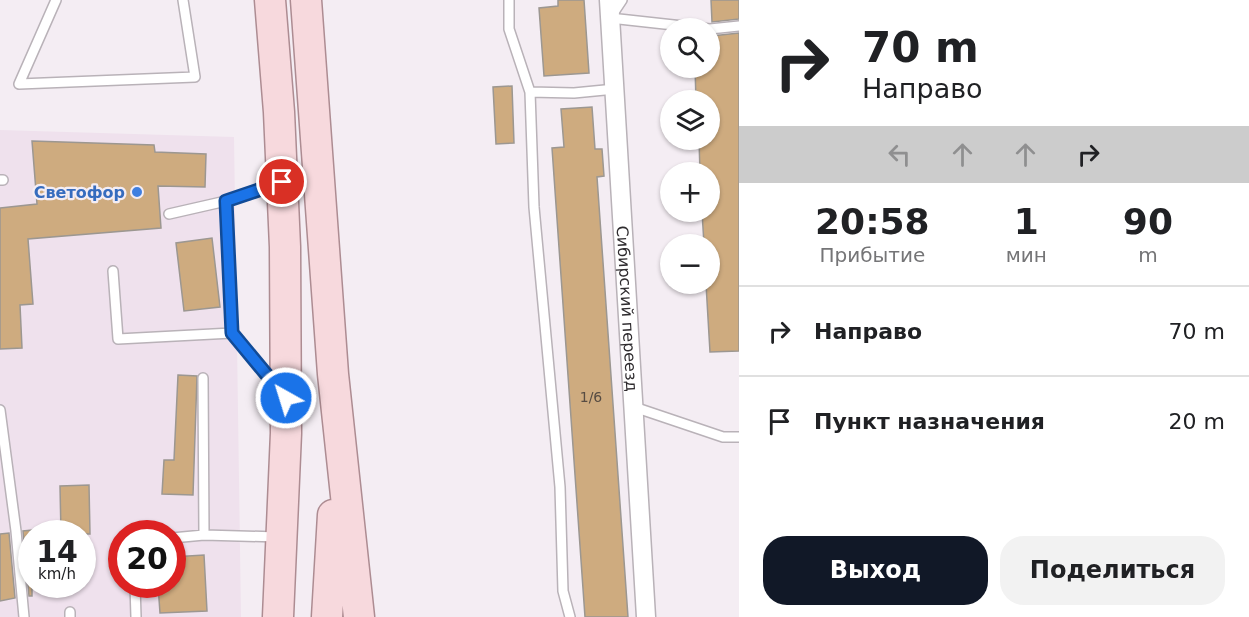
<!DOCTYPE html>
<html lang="ru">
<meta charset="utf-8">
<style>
:root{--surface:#fff;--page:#f2f2f2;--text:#202124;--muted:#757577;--line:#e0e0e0;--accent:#111827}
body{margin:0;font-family:"DejaVu Sans",sans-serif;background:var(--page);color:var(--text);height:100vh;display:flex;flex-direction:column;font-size:22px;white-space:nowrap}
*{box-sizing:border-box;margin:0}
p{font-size:20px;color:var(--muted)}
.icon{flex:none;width:33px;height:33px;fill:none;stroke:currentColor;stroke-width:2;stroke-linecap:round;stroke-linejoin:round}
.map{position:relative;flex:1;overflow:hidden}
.panel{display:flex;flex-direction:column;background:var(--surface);width:510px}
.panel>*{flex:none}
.hud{background:#fff;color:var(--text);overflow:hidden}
.fabs{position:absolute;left:660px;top:18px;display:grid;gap:12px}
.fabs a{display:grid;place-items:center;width:60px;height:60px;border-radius:50%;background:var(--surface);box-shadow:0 2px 4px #0004;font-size:30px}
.speed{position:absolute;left:18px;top:520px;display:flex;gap:12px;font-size:30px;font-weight:700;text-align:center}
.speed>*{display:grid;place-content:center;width:78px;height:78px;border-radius:50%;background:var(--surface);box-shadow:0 2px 4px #0004;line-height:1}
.speed small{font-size:15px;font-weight:400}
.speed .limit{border:9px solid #d22;background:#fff;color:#111}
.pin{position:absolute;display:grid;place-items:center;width:51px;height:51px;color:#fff;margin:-26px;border:3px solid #fff;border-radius:50%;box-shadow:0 2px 6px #0007}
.me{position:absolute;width:66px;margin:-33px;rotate:321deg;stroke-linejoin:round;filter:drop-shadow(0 0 4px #0008)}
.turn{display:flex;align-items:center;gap:21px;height:126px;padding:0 24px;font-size:27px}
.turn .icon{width:78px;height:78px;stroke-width:2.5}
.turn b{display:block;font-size:42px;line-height:51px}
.lanes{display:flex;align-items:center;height:57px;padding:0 24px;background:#0003;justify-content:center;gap:30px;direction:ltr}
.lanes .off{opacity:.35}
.eta{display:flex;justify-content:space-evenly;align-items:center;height:102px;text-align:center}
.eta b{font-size:36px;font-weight:600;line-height:42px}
.cta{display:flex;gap:12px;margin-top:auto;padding:12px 24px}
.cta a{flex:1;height:69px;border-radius:24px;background:var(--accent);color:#fff;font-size:24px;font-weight:600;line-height:69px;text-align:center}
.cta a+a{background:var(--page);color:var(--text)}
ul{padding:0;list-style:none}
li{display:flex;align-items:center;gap:18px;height:90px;padding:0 24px;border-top:2px solid var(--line)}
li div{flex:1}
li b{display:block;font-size:22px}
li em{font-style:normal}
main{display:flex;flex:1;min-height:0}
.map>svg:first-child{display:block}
.built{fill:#efe1ed;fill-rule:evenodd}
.building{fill:#ceab7f;stroke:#9c9791;stroke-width:1.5}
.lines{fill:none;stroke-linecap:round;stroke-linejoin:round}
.lane-casing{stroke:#b9b2b8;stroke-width:12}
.street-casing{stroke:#b9b2b8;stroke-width:21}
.primary-casing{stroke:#ad8c92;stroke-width:33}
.lane{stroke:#fff;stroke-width:9}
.street{stroke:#fff;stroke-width:18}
.primary{stroke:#f7d9dd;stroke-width:30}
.route-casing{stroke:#114b97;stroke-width:15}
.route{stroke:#1a73e8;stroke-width:10}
.shop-dot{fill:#3f7fe0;stroke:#f4edf3;stroke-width:2}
.labels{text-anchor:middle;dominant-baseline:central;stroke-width:4.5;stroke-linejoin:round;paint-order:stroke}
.number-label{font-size:14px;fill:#574c43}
.shop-label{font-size:16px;font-weight:bold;fill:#366cbe;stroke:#f4edf3;text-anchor:end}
.street-label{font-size:16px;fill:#2f2c2f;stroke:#f4edf3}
</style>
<main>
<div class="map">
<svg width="739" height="617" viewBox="0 0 739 617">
<rect width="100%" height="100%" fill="#f4edf3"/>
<path class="built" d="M 0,130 L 234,137 L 241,617 L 0,617 ZM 32,534 L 82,534 L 82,585 L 32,585 ZM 122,534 L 172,534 L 172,585 L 122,585 Z"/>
<path class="building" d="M 558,0 L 584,0 L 589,73 L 544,76 L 539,8 L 558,6 Z
M 711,0 L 739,0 L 739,19 L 712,22 Z
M 739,33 L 739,351 L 710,352 L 706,284 L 710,284 L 710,244 L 704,244 L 702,212 L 710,212 L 710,172 L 700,172 L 699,140 L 710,140 L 710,100 L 696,100 L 695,68 L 710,68 L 710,45 L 713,45 L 712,36 Z
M 512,86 L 514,143 L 496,144 L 493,87 Z
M 592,107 L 595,149 L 602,149 L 604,176 L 597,177 L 628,617 L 585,617 L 552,148 L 564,147 L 561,109 Z
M 32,141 L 154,145 L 155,152 L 206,154 L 205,187 L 158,186 L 161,228 L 28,239 L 33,304 L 20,305 L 22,348 L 0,349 L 0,208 L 37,204 Z
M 212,238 L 220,307 L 184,311 L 176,243 Z
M 178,375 L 197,376 L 193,495 L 162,494 L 164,460 L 174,460 Z
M 89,485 L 90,534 L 61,534 L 60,486 Z
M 32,530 L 32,596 L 29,596 L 23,531 Z
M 9,533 L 15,598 L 0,601 L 0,534 Z
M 204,555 L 207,611 L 160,613 L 158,585 L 172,585 L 172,557 Z"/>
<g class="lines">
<defs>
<path id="lane" d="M 56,0 L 19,84 L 195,77 L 183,0
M 509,0 L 509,29 L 530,92 L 534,207 L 560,487 L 563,591 L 570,617
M 622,0 L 610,18 L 710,29 L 739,26
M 530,92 L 574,93 L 615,89
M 0,180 L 3,180
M 277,184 L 226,201 L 232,333 L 278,389
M 169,214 L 226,201
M 113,271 L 118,339 L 232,333
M 203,378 L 204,535
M 634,407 L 723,437 L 739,437
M 0,410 L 16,531 L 24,617
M 172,538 L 204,535 L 278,537
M 135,585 L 136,617
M 70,617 L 70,612"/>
<g id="street">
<path id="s1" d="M 609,0 L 646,617"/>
</g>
<path id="primary" d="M 270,0 L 279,112 L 285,247 L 286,433 L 278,617
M 306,0 L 333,374 L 359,617
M 327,617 L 333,515"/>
</defs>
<use href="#lane" class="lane-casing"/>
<use href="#street" class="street-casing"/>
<use href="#primary" class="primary-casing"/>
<use href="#lane" class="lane"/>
<use href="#street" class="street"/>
<use href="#primary" class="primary"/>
</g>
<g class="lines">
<defs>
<path id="route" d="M 282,182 L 226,201 L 232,333 L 286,398"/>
</defs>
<use href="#route" class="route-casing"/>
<use href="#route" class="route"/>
</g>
<circle class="shop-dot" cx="137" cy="192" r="6"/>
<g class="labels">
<g class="number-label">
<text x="591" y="397">1/6</text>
</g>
<g class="shop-label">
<text x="125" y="192">Светофор</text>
</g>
<g class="street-label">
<text stroke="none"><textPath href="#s1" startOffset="309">Сибирский переезд</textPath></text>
</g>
</g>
</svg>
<div class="fabs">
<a><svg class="icon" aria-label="search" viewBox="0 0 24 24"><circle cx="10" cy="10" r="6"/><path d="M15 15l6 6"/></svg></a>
<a><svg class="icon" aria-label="layers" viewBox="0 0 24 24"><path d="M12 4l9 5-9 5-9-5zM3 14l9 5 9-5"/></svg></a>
<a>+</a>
<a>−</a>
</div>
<div class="speed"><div>14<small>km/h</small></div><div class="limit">20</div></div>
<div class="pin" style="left:282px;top:182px;background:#d93025"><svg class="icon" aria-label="arrive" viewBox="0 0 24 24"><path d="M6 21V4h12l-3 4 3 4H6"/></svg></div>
<svg class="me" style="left:286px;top:398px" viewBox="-20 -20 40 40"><circle r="17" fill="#1a73e8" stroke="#fff" stroke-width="3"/><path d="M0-11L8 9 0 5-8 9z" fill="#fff"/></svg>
</div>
<section class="panel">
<div class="hud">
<div class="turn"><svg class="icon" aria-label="right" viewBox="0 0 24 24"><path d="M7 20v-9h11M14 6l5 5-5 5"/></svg><div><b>70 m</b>Направо</div></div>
<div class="lanes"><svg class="icon off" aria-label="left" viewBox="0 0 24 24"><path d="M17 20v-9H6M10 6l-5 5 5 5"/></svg><svg class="icon off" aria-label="ahead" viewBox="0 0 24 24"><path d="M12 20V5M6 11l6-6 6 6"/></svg><svg class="icon off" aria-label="ahead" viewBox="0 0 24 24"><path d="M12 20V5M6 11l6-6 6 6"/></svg><svg class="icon" aria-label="right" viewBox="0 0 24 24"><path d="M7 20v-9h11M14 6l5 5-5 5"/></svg></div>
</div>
<div class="eta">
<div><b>20:58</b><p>Прибытие</p></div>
<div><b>1</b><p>мин</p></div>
<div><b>90</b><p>m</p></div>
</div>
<ul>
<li><svg class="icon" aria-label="right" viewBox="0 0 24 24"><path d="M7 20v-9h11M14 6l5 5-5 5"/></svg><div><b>Направо</b></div><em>70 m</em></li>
<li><svg class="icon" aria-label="arrive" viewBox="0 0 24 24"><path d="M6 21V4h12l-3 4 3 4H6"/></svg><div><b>Пункт назначения</b></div><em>20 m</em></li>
</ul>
<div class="cta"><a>Выход</a><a>Поделиться</a></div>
</section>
</main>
